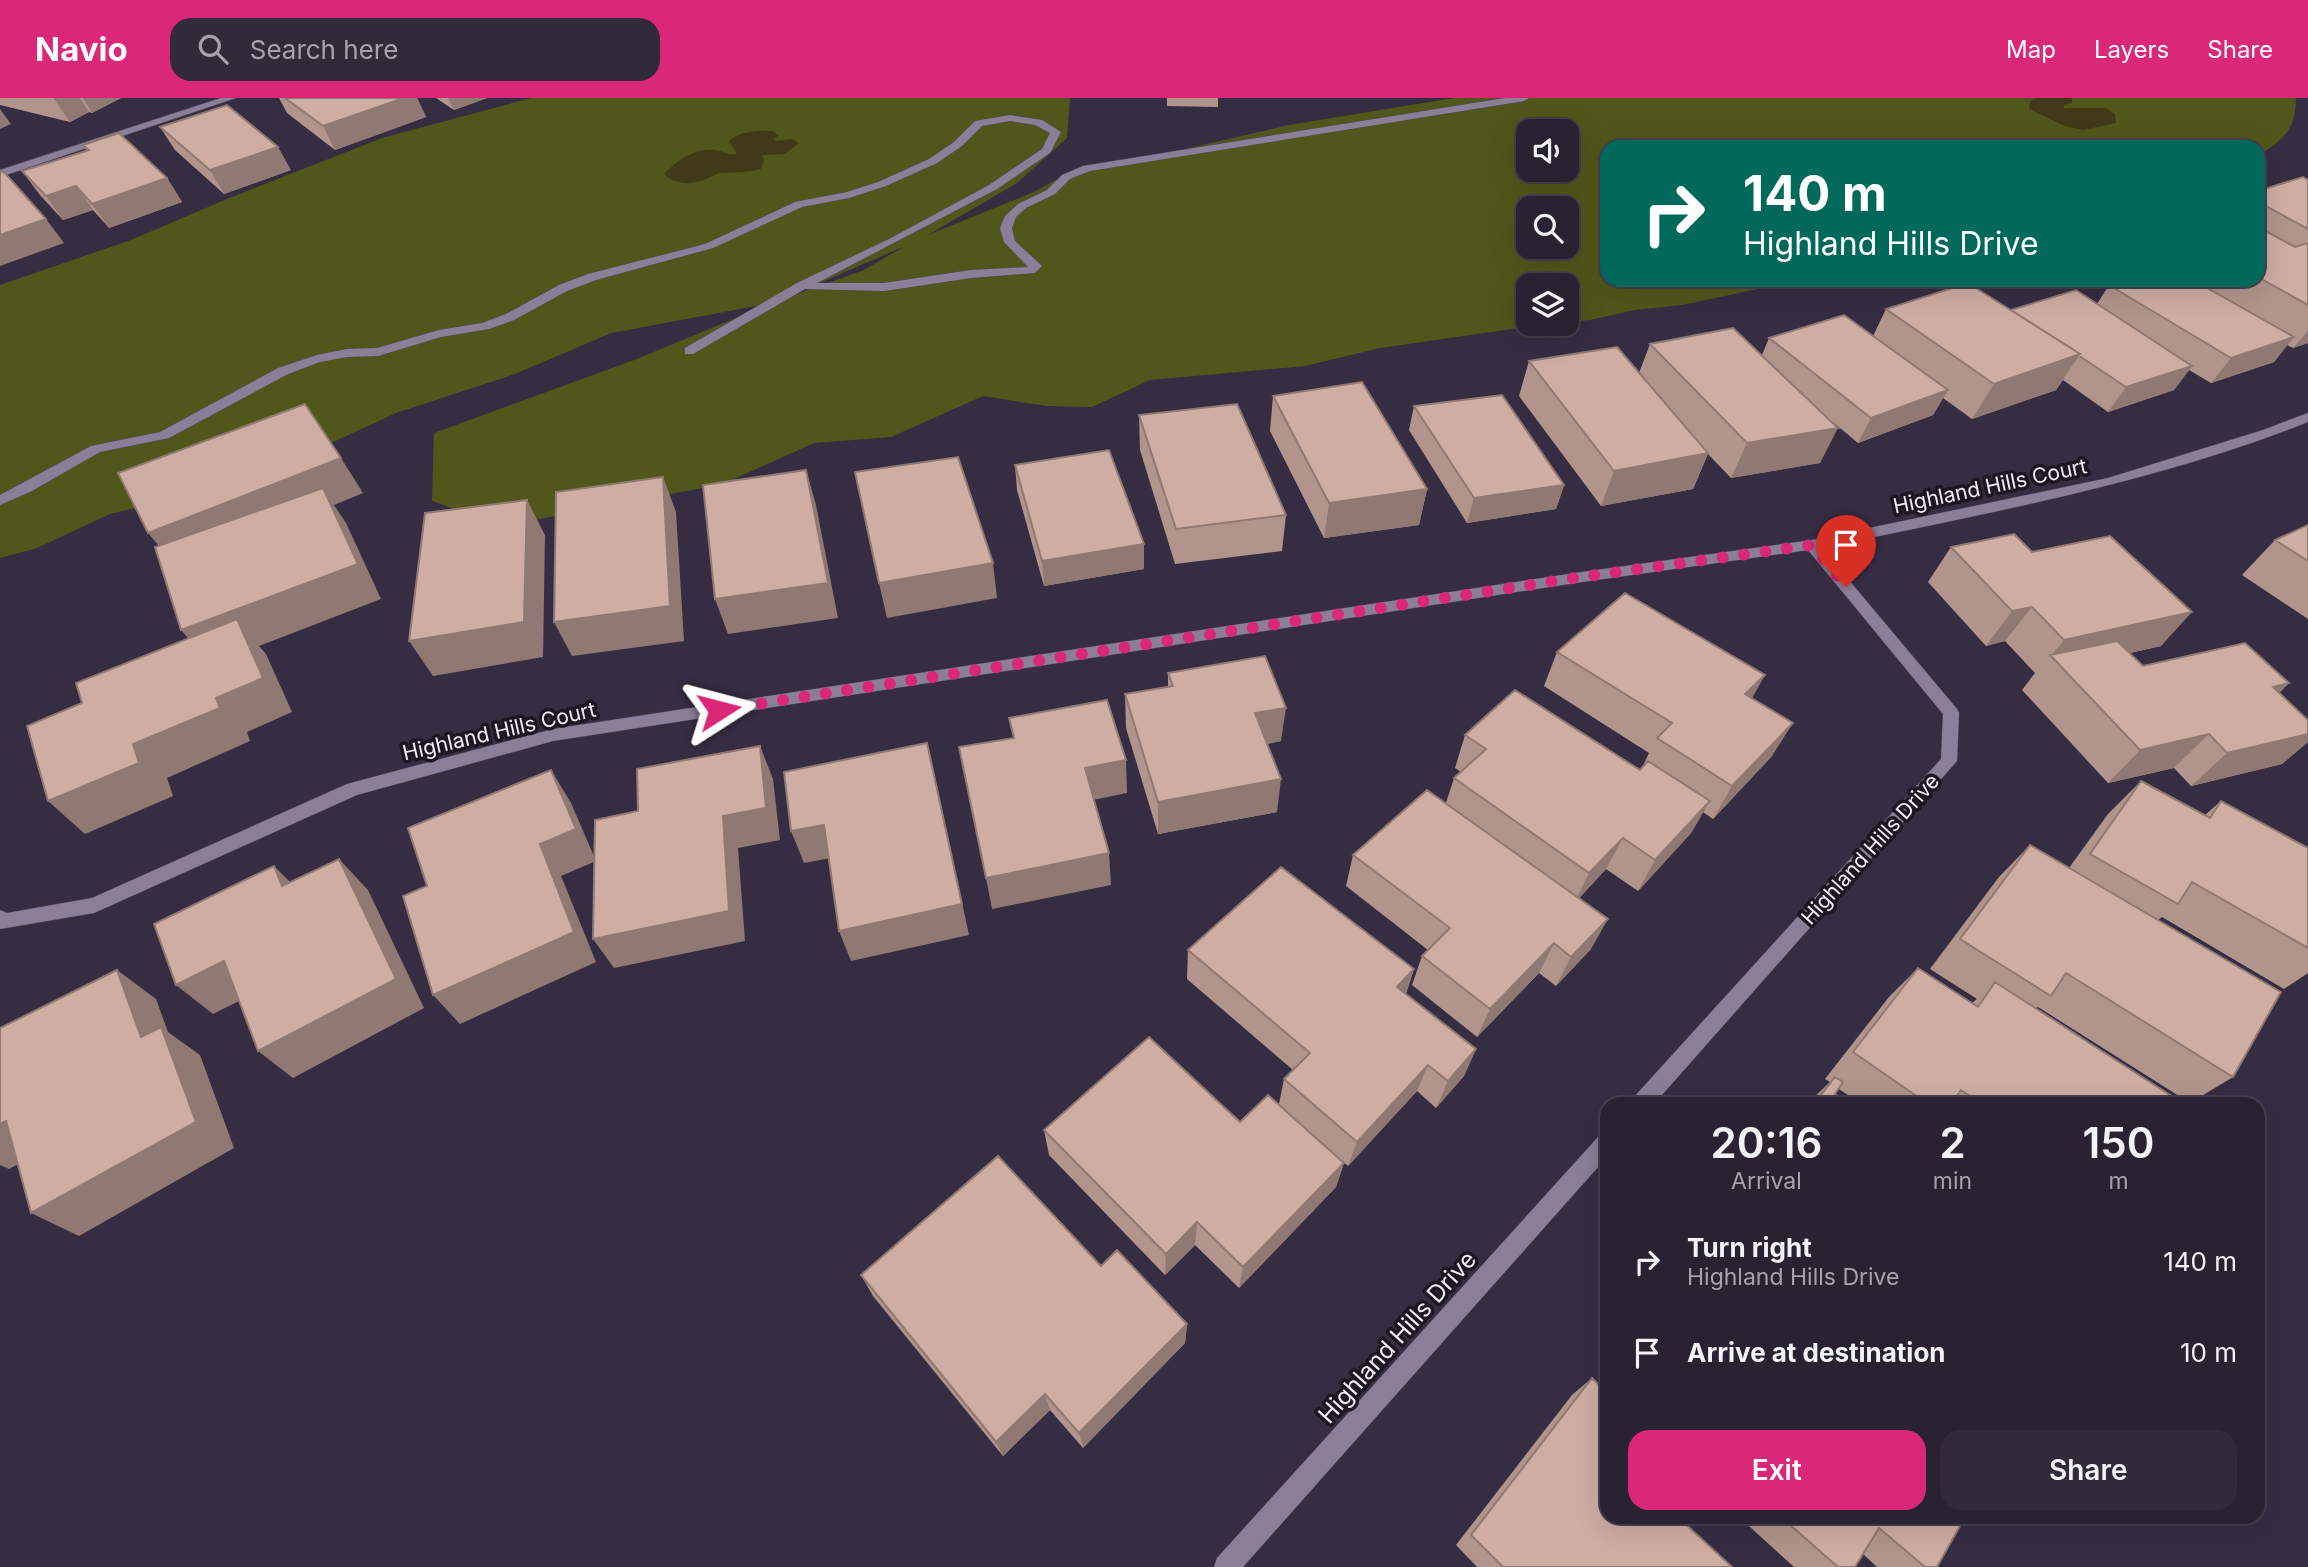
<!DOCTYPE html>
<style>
:root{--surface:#292232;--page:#312a3a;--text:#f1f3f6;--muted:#a5a4ac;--line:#453f4d;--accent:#db2777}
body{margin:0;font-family:Inter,sans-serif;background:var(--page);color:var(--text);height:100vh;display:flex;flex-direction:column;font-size:26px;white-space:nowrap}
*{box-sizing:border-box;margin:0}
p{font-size:23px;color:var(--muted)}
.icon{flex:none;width:38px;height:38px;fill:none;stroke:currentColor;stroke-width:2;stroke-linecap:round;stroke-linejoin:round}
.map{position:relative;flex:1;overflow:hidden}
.details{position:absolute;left:1600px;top:999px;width:665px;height:427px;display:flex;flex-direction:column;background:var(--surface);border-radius:21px;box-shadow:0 7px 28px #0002,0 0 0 2px var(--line)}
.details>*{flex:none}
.hud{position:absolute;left:1600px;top:42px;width:665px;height:147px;border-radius:21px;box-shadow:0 7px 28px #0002,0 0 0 2px var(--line);background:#00695c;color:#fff;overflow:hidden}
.controls{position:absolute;left:1516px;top:21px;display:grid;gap:14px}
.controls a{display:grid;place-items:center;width:63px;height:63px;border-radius:14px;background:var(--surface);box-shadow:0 7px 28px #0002,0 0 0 2px var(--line);font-size:35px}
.pin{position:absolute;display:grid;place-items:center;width:60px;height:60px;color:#fff;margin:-72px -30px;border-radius:50% 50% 50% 0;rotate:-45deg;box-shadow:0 0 7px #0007}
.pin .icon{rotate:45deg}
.me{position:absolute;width:77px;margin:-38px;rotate:81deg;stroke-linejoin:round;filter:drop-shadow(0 0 5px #0008)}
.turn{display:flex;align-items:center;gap:24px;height:147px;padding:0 28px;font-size:32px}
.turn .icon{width:91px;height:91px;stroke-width:2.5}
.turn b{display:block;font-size:49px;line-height:60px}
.eta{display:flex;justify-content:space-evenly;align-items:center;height:119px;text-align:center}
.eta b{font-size:42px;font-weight:600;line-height:49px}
.action{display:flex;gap:14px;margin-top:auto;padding:14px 28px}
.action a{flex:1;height:80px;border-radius:21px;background:var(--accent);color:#fff;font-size:28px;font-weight:600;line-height:80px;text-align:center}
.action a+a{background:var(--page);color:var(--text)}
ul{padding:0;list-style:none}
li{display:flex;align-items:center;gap:21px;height:91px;padding:0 28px}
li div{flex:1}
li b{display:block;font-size:26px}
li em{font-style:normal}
header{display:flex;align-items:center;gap:42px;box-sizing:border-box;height:98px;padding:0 35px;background:var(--accent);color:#fff}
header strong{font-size:33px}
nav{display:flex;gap:38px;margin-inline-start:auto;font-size:24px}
.search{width:490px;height:63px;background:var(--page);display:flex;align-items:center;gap:18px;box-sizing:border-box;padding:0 24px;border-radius:21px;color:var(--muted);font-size:26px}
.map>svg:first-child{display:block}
.green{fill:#51571a;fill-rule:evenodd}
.sand{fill:#423919}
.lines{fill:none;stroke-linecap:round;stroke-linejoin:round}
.minor-casing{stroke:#51485b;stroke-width:1}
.minor{fill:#8a7e98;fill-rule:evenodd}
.wall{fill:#b1958c}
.shaded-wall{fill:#907972}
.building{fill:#ceada3;stroke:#907972;stroke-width:2}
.route{stroke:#db2777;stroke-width:12;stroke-dasharray:0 21.6}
.labels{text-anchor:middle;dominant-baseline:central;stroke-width:7;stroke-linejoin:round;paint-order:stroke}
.street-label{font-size:21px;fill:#f1eaf9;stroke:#1c1722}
.near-street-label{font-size:24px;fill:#f1eaf9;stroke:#1c1722}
</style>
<header>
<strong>Navio</strong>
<div class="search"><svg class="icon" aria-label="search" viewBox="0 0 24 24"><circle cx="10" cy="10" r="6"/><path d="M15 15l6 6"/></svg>Search here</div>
<nav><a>Map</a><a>Layers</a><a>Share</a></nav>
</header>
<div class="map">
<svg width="2308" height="1469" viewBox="0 0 2308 1469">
<rect width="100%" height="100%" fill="#372d43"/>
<path class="green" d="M 531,0 L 1070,0 L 1067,40 L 1017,85 L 928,137 L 1034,94 L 1070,74 L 1155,58 L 1289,27 L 1454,0 L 2296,0 C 2295,34 2284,40 2258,58 L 2258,49 L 1606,49 L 1606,182 L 1859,182 L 1844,186 L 1772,188 L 1682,207 L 1634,212 L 1590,222 L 1566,224 L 1566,187 L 1528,187 L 1528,226 L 1546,226 L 1380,250 L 1305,268 L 1150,282 L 1092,309 L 1047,308 L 983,298 L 891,339 L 814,345 L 723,386 L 503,428 L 432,403 L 434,335 L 637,261 L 772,205 L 611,235 L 515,276 L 396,315 L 249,383 L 110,416 L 37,450 L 0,460 L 0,187 L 131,142 L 227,101 L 382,40 ZM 1528,33 L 1566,33 L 1566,72 L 1528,72 ZM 1528,110 L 1566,110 L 1566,149 L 1528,149 ZM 905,148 L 864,172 L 792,198 L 792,197 Z"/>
<path class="sand" d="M 2034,0 L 2072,0 L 2072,5 L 2064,7 L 2064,10 L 2106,10 L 2115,16 L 2116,25 L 2083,32 L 2065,28 L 2029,11 L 2030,4 Z
M 773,33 L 779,38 L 774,41 L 776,43 L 792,41 L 799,45 L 785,56 L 762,57 L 764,63 L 761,71 C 746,75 736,74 722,75 C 717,75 711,79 706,81 C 692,87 675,87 664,76 C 678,62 694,50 715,52 C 724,53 728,58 737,56 L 729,43 C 740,33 758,32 773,33 Z"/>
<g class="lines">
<defs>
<path id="minor" d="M 221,0 L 236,0 L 0,79 L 0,72 Z
M 1505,0 L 1529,0 L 1524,3 L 1090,73 L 1070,81 L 1055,96 L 1026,110 L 1016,119 L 1012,130 L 1015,143 L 1042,168 L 1035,175 L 971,180 L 884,193 L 805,191 L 693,256 L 685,256 L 685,250 L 797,185 L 891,140 L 989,87 L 1042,51 L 1050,35 L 1035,27 L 1010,23 L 982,28 L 962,48 L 937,65 L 886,88 L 849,100 L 802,109 L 713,150 L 596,182 L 567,193 L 514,222 L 489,231 L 441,239 L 378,258 L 347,259 L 320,264 L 288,276 L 169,340 L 100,354 L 30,394 L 0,407 L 0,397 L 91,348 L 160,334 L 278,270 L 317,257 L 347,251 L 377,250 L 439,232 L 482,225 L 506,216 L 559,187 L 588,176 L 705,146 L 795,104 L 847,94 L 878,84 L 929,61 L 954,44 L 975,23 L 1010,17 L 1042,22 L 1061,34 L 1050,55 L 997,91 L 817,185 L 884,185 L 971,172 L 1028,169 L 1004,144 L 1000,130 L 1005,118 L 1018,106 L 1047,92 L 1062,77 L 1083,68 Z
M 2308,315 L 2308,324 C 2152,386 1986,415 1822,450 L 1957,611 L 1959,615 L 1957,663 L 1654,1006 L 1631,1006 L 1634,999 L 1941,661 L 1943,616 L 1808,452 L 1575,485 L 553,643 L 357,697 L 94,815 L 0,831 L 0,812 L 7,815 L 92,800 L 347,686 L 553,631 L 1575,475 L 1812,442 L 2108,380 L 2263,332 Z
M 1606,1035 L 1606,1060 L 1243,1469 L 1214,1469 L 1217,1460 L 1599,1038 Z"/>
</defs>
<use href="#minor" class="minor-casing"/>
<use href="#minor" class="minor"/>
</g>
<path class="wall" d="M 0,0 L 121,0 L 92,15 L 89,14 L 70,24 L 0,7 Z
M 279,0 L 417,0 L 426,19 L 335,52 L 287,15 Z
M 436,0 L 487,0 L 454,12 Z
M 1167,0 L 1218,0 L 1218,9 L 1167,8 Z
M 160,29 L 291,72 L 224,96 L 175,52 Z
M 83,47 L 167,80 L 182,104 L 109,130 L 93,112 L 63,122 L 40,97 L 22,73 L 87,53 Z
M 2308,82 L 2308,245 L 2293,250 L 2287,247 L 2274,264 L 2211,285 L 2189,272 L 2174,292 L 2108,314 L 2063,282 L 2056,292 L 1972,321 L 1943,300 L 1933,317 L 1858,345 L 1834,325 L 1820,365 L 1731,380 L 1708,356 L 1693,391 L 1601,408 L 1519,298 L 1529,263 L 1639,275 L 1650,246 L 1762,257 L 1769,240 L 1873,238 L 1886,211 L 2011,212 L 2097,206 L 2109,187 L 2123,182 L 2258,182 L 2258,93 Z
M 1273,298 L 1427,391 L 1419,427 L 1324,440 L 1270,333 Z
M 1414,308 L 1564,387 L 1556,411 L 1467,425 L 1409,332 Z
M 1139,317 L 1286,417 L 1282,453 L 1175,466 L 1140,352 Z
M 1015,367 L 1144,471 L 1044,488 L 1017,392 Z
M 2308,427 L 2308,521 L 2242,477 L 2275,442 Z
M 1951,449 L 2032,454 L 2161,548 L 2130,555 L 2143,568 L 2289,585 L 2279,595 L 2308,622 L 2308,644 L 2282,666 L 2191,688 L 2174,670 L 2108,685 L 2022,592 L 2035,575 L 2005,543 L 1986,548 L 1928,484 Z
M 1557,554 L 1752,600 L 1772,658 L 1713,721 L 1703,714 L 1691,735 L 1638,793 L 1606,771 L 1579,800 L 1591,851 L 1556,888 L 1539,875 L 1477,939 L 1412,887 L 1422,858 L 1428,852 L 1346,788 L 1353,757 L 1446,705 L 1454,680 L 1461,674 L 1455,670 L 1465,637 L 1640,672 L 1642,670 L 1649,655 L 1544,588 Z
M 1168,575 L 1281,643 L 1267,646 L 1277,714 L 1158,736 L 1126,630 L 1125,596 L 1168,589 Z
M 2141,683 L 2205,717 L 2221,703 L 2308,750 L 2308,875 L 2284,891 L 2162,819 L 2158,822 L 2233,979 L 2190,1005 L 2038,909 L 2035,911 L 2184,1006 L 1861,1006 L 1839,991 L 1835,996 L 1849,1006 L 1807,1006 L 1830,984 L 1825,981 L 1889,899 L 1918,870 L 1972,905 L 1977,901 L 1930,871 L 1999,779 L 2030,747 L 2069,770 L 2108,716 Z
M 1188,852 L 1414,871 L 1406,896 L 1476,951 L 1464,978 L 1436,1010 L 1417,993 L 1348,1068 L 1340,1061 L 1344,1065 L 1336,1089 L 1239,1190 L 1195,1147 L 1165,1177 L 1049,1057 L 1044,1032 L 1240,1024 L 1279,1006 L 1284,981 L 1293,972 L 1187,881 Z
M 1101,1168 L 1187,1226 L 1185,1245 L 1083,1350 L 1050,1312 L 1003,1358 L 873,1198 L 861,1177 Z
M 1592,1280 L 1606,1419 L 1732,1469 L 1477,1469 L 1456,1447 L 1572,1297 Z
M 1739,1419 L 1965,1419 L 1937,1469 L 1877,1469 L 1863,1456 L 1855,1469 L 1794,1469 Z"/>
<path class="shaded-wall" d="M 55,0 L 80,0 L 89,14 L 70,24 L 54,1 Z
M 83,0 L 121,0 L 92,15 Z
M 404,0 L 417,0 L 426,19 L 335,52 L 323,28 Z
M 448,0 L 487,0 L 454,12 Z
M 0,11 L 11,26 L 0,31 Z
M 278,49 L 291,72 L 224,96 L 210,72 Z
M 167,80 L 182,104 L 109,130 L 92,106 Z
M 76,88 L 93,112 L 63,122 L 46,98 Z
M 46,121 L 64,145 L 0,168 L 0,137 Z
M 2308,233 L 2308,245 L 2293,250 Z
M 2294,239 L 2274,264 L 2211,285 L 2231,260 Z
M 2080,256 L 2056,292 L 1972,321 L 1994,286 Z
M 2192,268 L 2174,292 L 2108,314 L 2126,289 Z
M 1948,292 L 1933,317 L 1858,345 L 1871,320 Z
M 1838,330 L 1820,365 L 1731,380 L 1747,345 Z
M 1708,355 L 1693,391 L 1601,408 L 1614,373 Z
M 341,360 L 363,395 L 334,407 L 346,425 L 381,501 L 259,548 L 266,556 L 292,614 L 247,634 L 250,643 L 167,680 L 173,698 L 85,736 L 48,703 L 133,646 L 216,600 L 211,566 L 181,532 L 178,470 L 148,435 Z
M 806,372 L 816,407 L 838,520 L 728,536 L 715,501 Z
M 663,379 L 676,414 L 684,543 L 572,558 L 554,524 Z
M 1564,387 L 1556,411 L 1467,425 L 1474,400 Z
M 1427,391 L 1419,427 L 1324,440 L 1329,405 Z
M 527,402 L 545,437 L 543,559 L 433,578 L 409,543 Z
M 1144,446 L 1144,471 L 1044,488 L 1042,463 Z
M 993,465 L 997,500 L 887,520 L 879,485 Z
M 2032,509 L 2005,543 L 1986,548 L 2012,513 Z
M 2192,514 L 2161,548 L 2062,570 L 2051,558 L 2064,542 Z
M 1765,577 L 1746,611 L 1745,596 Z
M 2289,585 L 2253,619 L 2273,589 Z
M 1286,610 L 1281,643 L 1252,649 L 1255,615 Z
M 1793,625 L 1772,658 L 1713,721 L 1732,688 Z
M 2209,636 L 2174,670 L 2108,685 L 2140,652 Z
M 2308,636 L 2308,644 L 2282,666 L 2191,688 L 2227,655 Z
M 760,648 L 773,681 L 780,742 L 738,750 L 745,843 L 614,870 L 593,841 L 723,718 Z
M 1126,662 L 1127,695 L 1088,703 L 1085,670 Z
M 551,672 L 571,705 L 596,763 L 561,778 L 596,864 L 460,926 L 433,897 Z
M 935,679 L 969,837 L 851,863 L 839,833 Z
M 1281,681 L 1277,714 L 1158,736 L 1158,704 Z
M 1710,703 L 1691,735 L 1638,793 L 1655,762 Z
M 824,727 L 836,759 L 804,765 L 791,733 Z
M 1623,740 L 1606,771 L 1574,806 L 1589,775 Z
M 1109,755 L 1111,787 L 992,811 L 986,780 Z
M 339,761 L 368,792 L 424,910 L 293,980 L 258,953 Z
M 274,768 L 305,799 L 282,788 Z
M 1608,821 L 1591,851 L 1556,888 L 1571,859 Z
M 1554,845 L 1539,875 L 1477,939 L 1490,911 Z
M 224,863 L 259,893 L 213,916 L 176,887 Z
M 1414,871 L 1404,900 L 1397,889 Z
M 117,872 L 156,901 L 168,934 L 200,957 L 234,1050 L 79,1138 L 31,1115 L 141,939 Z
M 1476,951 L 1464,978 L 1436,1010 L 1448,983 Z
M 1428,967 L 1417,993 L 1348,1068 L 1357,1044 Z
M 6,1023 L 53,1048 L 9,1071 L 0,1067 L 0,1026 Z
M 1344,1065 L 1336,1089 L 1239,1190 L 1243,1169 Z
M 1197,1124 L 1195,1147 L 1165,1177 L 1166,1156 Z
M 1187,1226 L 1185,1245 L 1083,1350 L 1079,1335 Z
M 1045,1296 L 1050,1312 L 1003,1358 L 996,1344 Z"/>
<path class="building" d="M 285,0 L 404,0 L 323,28 Z
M 227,7 L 278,49 L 210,72 L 160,29 Z
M 119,35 L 167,80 L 92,106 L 76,88 L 46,98 L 22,73 L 89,52 L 83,47 Z
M 3,73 L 46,121 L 0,137 L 0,74 Z
M 2303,79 L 2308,82 L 2308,131 L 2258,104 L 2258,93 Z
M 2258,129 L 2295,149 L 2308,145 L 2308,207 L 2258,179 Z
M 2123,182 L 2193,182 L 2294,239 L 2231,260 L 2109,187 Z
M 1968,185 L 2080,256 L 1994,286 L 1886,211 Z
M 2076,192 L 2192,268 L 2126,289 L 2078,257 L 2080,256 L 2011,212 Z
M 1844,217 L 1948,292 L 1871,320 L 1769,240 Z
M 1733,230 L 1838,330 L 1747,345 L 1650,246 Z
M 1617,249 L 1708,355 L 1614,373 L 1529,263 Z
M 1362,284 L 1427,391 L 1329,405 L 1273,298 Z
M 1502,297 L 1564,387 L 1474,400 L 1414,308 Z
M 305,306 L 341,360 L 148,435 L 118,375 Z
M 1237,306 L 1286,417 L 1176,431 L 1139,317 Z
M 1109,352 L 1144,446 L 1042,463 L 1015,367 Z
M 958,359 L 993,465 L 879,485 L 855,374 Z
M 806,372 L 828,485 L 715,501 L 703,387 Z
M 663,379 L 670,508 L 554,524 L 556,394 Z
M 323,390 L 358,466 L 181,532 L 155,449 Z
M 527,402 L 524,524 L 409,543 L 425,415 Z
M 2308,427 L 2308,463 L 2275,442 Z
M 2014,436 L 2032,454 L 2110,438 L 2192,514 L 2064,542 L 2032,509 L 2012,513 L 1951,449 Z
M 1625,495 L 1765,577 L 1745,596 L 1793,625 L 1732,688 L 1657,640 L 1672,625 L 1557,554 Z
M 237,521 L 263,580 L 216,600 L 220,610 L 133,646 L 139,665 L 48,703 L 27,628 L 82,605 L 76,585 Z
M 2117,543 L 2143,568 L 2245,545 L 2289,585 L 2273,589 L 2308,622 L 2308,636 L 2227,655 L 2209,636 L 2140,652 L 2050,557 Z
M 1265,558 L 1286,610 L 1255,615 L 1281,681 L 1158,704 L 1125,596 L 1173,588 L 1168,575 Z
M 1515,592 L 1640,672 L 1648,663 L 1710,703 L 1655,762 L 1623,740 L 1589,775 L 1454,680 L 1486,651 L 1465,637 Z
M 1107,602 L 1126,662 L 1085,670 L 1109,755 L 986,780 L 959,649 L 1014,640 L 1009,620 Z
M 927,645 L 962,806 L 839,833 L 824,727 L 791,733 L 784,674 Z
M 760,648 L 766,710 L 723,718 L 729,813 L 593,841 L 595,722 L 638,713 L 637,671 Z
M 551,672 L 576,731 L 540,746 L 574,834 L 433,897 L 403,798 L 427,788 L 408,730 Z
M 2141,683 L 2210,720 L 2221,703 L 2308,750 L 2308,850 L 2192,784 L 2178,806 L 2090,756 Z
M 1427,692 L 1608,821 L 1571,859 L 1554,845 L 1490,911 L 1422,858 L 1450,830 L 1353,757 Z
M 2030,747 L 2281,894 L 2233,979 L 2066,875 L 2051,898 L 1960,841 Z
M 339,761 L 396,881 L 258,953 L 224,863 L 176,887 L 154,826 L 274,768 L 282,788 Z
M 1281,769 L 1414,871 L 1397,889 L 1476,951 L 1448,983 L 1428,967 L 1357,1044 L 1284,981 L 1310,955 L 1188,852 Z
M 1918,870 L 1978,909 L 1995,884 L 2184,1006 L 1982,1006 L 1961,992 L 1951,1006 L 1928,1006 L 1853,954 Z
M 117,872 L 141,939 L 161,929 L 196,1024 L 31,1115 L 6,1023 L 0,1026 L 0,930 Z
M 1149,939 L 1240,1024 L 1268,997 L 1344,1065 L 1243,1169 L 1197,1124 L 1166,1156 L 1044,1032 Z
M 1835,979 L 1843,984 L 1835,996 L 1849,1006 L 1814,1006 Z
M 1876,1001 L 1884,1006 L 1872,1006 Z
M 998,1058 L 1101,1168 L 1117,1152 L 1187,1226 L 1079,1335 L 1045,1296 L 996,1344 L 861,1177 Z
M 1592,1280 L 1606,1294 L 1606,1419 L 1678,1419 L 1732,1469 L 1503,1469 L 1471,1437 Z
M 1781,1419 L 1965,1419 L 1937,1469 L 1925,1469 L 1879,1430 L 1855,1469 L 1838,1469 Z"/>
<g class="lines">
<path class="route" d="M 719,612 L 1575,480 L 1812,447 L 1846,489"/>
</g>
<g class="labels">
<g class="street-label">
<text transform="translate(1990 388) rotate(-12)">Highland Hills Court</text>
<text transform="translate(499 633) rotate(-13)">Highland Hills Court</text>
<text transform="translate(1870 751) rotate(-48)">Highland Hills Drive</text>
</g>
<g class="near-street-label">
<text transform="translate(1397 1239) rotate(-48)">Highland Hills Drive</text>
</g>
</g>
</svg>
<div class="controls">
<a><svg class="icon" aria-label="sound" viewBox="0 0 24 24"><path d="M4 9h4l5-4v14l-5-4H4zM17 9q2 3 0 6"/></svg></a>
<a><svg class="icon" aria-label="search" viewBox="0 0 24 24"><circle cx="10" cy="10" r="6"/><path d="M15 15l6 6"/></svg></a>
<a><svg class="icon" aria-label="layers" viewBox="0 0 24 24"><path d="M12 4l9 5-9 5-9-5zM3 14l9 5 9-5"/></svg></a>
</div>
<div class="pin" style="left:1846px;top:489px;background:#d93025"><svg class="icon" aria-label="arrive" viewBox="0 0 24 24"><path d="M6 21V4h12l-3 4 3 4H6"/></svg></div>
<svg class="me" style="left:719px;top:612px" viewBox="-20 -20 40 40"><path d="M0-17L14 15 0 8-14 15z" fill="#db2777" stroke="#fff" stroke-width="4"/></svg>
<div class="hud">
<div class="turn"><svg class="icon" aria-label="right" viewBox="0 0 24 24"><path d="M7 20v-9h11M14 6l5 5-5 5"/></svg><div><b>140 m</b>Highland Hills Drive</div></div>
</div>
<section class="details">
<div class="eta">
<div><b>20:16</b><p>Arrival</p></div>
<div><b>2</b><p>min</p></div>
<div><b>150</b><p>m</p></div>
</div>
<ul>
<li><svg class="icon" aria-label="right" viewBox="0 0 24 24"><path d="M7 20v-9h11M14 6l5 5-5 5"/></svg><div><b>Turn right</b><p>Highland Hills Drive</p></div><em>140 m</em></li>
<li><svg class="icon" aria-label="arrive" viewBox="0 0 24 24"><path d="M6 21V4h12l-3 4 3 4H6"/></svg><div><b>Arrive at destination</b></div><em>10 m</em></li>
</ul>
<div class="action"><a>Exit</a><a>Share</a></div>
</section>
</div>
